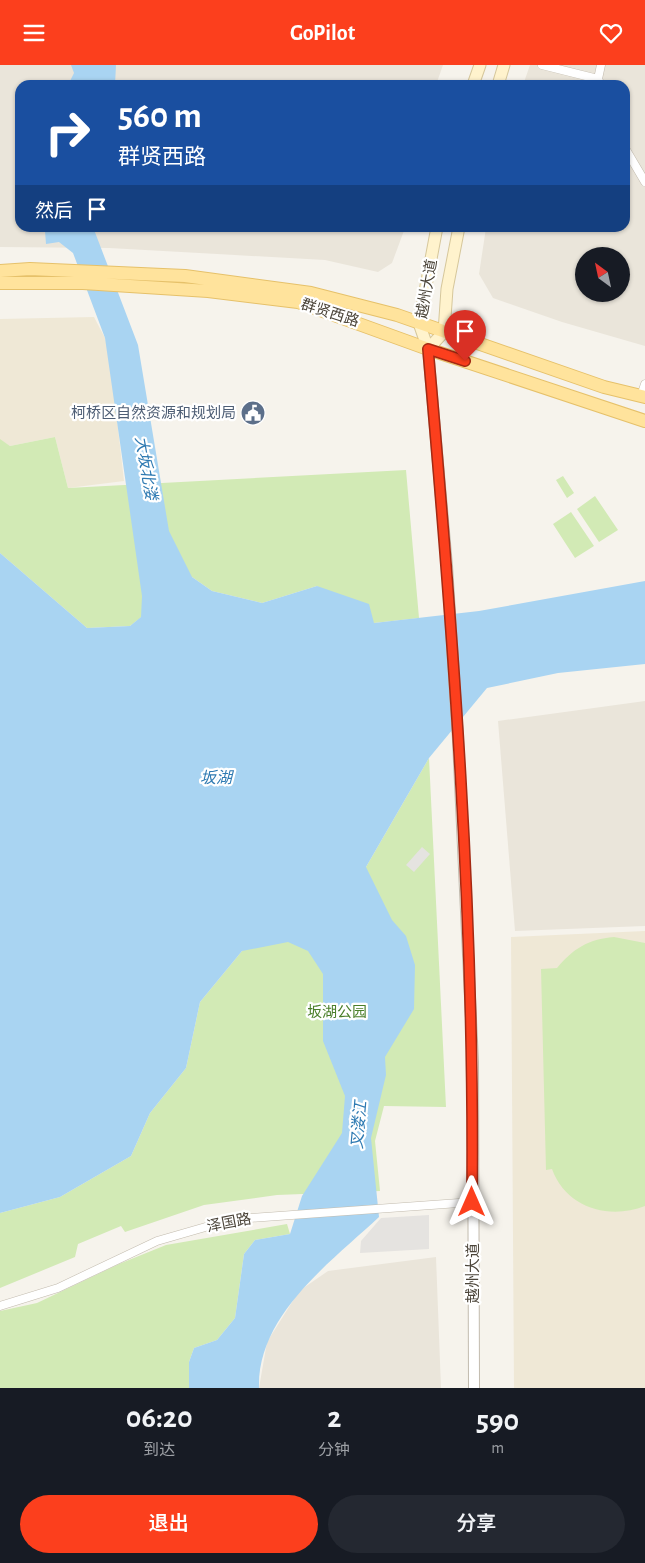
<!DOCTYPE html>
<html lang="zh">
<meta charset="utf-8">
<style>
:root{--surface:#171b24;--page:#242831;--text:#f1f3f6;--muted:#9ea1a6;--accent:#fc3f1d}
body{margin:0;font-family:"Alegreya Sans","Noto Sans SC",sans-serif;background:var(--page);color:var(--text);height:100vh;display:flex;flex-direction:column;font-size:19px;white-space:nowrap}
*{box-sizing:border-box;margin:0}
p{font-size:16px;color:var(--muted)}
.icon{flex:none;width:28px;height:28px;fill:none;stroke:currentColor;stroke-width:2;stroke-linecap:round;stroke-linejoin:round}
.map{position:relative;height:1323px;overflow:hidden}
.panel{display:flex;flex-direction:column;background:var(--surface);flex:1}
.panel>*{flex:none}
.banner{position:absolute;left:15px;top:15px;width:615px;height:152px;border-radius:15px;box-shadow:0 1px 4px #0004;background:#1a4fa0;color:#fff;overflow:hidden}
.needle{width:32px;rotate:327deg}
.fabs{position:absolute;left:575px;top:182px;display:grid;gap:10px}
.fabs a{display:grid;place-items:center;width:55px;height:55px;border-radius:50%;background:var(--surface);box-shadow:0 1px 4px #0004;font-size:25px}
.pin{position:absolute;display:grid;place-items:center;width:42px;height:42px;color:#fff;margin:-51px -21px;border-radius:50% 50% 50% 0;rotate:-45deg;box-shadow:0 0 5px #0007}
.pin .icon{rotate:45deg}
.me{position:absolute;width:55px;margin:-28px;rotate:0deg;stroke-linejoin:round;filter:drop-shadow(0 0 4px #0008)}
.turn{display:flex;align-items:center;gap:18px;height:105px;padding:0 20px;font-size:22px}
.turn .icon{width:65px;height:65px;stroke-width:2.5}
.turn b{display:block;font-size:35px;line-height:42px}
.then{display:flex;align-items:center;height:48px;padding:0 20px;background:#0003;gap:10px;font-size:19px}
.eta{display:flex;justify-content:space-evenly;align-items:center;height:85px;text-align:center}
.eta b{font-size:30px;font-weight:600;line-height:35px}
.cta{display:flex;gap:10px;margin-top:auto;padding:10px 20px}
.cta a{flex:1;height:58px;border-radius:30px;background:var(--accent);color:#fff;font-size:20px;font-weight:600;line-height:58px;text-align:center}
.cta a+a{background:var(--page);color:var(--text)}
header{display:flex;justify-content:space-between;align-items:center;height:65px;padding:0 20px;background:var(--accent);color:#fff;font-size:22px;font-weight:600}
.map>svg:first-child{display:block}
.residential{fill:#eae5da;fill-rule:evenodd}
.education{fill:#efe8d6}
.green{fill:#d2eab5}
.parking{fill:#e5e3e0}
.water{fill:#a9d4f2}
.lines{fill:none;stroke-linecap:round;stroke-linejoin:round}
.minor-casing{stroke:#c2bbae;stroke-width:9}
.tertiary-casing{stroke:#c2bbae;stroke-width:12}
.secondary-casing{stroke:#d6c79b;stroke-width:13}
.primary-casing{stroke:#e6c16a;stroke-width:14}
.minor{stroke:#fff;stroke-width:8}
.tertiary{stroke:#fff;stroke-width:10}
.secondary{stroke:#fff3cd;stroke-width:11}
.primary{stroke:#ffe39c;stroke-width:12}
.route-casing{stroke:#a42913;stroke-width:12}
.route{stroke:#fc3f1d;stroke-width:9}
.labels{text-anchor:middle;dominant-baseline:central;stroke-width:4.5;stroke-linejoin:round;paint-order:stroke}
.street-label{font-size:15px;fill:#4b4439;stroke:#fff}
.service-label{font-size:15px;fill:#4e5e75;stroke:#fff;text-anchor:end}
.park-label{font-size:15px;fill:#4a7f2a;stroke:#fff}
.water-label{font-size:16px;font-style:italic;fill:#2e7ab2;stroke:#fff}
</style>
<header><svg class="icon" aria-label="menu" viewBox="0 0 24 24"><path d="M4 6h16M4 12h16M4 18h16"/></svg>GoPilot<svg class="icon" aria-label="heart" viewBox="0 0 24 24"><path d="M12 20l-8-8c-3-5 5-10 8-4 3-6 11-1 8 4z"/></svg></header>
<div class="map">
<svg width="645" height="1323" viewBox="0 0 645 1323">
<rect width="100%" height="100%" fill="#f6f3ec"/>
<path class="residential" d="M 0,0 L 443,0 L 436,20 L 20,20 L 20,162 L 405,163 L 392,198 L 378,207 L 325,195 L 109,183 L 0,182 Z
M 530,0 L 645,0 L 645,281 L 562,257 L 493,233 L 479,209 L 486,163 L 625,162 L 625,20 L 523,20 ZM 584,191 L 621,191 L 621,229 L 584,229 Z
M 645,636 L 645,861 L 515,866 L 498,656 Z
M 436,1192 L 441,1323 L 259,1323 L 267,1277 L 299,1226 L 328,1206 Z"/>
<path class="education" d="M 94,252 L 105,273 L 110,293 L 124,416 L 68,423 L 55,372 L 10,381 L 0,375 L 0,254 Z
M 645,866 L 645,1323 L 514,1323 L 511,872 Z"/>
<path class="green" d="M 55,372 L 68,423 L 406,405 L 419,553 L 374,558 L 317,521 L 262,538 L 212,526 L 192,512 L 130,561 L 87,563 L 0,488 L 0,374 L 10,381 Z
M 563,411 L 574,428 L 567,433 L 556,415 Z
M 595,431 L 618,465 L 599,477 L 577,444 Z
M 571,447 L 594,481 L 575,493 L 553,459 Z
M 429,693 L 446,1042 L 384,1041 L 375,1076 L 380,1126 L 277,1130 L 204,1140 L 125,1167 L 121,1161 L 78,1179 L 75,1192 L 0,1223 L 0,1148 L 60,1132 L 131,1091 L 150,1048 L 186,1003 L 200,937 L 242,886 L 366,802 Z
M 614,872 L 645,878 L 645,1141 C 609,1155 566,1143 552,1104 L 546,1105 L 541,904 L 557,903 C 573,884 588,874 614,872 Z
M 287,1159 L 290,1169 L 255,1175 L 244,1189 L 235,1253 L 217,1275 L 194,1283 L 189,1297 L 189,1323 L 0,1323 L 0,1246 L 37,1238 L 119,1199 L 166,1180 Z"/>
<path class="parking" d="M 422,782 L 430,789 L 414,807 L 406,800 Z
M 429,1150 L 429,1184 L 360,1188 L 361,1176 L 381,1153 Z"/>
<path class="water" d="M 71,0 L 116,0 L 115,20 L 68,20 L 74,8 Z
M 93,162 L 138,280 L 169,466 L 192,512 L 212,526 L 262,538 L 317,521 L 369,539 L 374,558 L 479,546 L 645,516 L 645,599 L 558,608 L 487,623 L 429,693 L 366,802 L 392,855 L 406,871 L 415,900 L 414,944 L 385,992 L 386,1010 L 371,1073 L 379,1152 C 331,1197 257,1250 259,1323 L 189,1323 L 189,1297 L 194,1283 L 217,1275 L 235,1253 L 244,1189 L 255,1175 L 290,1169 L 302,1131 L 342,1068 L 345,1031 L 323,976 L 323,909 L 308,886 L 288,877 L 242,886 L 200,937 L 186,1003 L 150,1048 L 131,1091 L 60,1132 L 0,1148 L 0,488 L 87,563 L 130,561 L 141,552 L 142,531 L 105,273 L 73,188 L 59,177 L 46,179 L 45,166 L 49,163 Z"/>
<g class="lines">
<defs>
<path id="minor" d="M 542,0 L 598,14
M 601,20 L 598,14 L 601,0
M 625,83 L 645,117
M 641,331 L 645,319
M 0,1241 L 58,1223 L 157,1176 L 209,1161 L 250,1153 L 473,1137"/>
<path id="tertiary" d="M 428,284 L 447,501 L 458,675 L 473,997 L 474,1323"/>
<path id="secondary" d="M 473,20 L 480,0
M 498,20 L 504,0
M 437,162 L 419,258 L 428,284 L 444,267 L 447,224 L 459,162"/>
<path id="primary" d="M 0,206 L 30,204 L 185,211 L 311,228 L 397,250 L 604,322 L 645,332
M 0,218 L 83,218 L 208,226 L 298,237 L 428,284 L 645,356"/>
</defs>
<use href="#minor" class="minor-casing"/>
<use href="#tertiary" class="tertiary-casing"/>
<use href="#secondary" class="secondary-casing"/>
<use href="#primary" class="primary-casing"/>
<use href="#minor" class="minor"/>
<use href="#tertiary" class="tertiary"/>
<use href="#secondary" class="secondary"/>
<use href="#primary" class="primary"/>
</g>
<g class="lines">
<defs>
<path id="route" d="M 465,296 L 428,284 C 453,567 475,852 472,1137"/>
</defs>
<use href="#route" class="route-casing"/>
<use href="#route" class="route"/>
</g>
<defs>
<symbol id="civic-disc" viewBox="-11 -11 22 22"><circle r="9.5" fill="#5c6f8a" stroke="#fff"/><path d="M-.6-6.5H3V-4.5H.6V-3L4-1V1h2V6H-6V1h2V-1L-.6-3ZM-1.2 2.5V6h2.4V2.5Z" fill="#fff"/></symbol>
</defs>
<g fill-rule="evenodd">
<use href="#civic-disc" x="239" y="334" width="28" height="28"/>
</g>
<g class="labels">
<g class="street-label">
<text transform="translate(427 224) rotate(-80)">越州大道</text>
<text transform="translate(330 248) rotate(18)">群贤西路</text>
<text transform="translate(229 1158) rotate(-11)">泽国路</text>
<text transform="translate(473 1208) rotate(-90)">越州大道</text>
</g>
<g class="service-label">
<text x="236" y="348">柯桥区自然资源和规划局</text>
</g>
<g class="park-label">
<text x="337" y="947">坂湖公园</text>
</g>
<g class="water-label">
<text transform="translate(146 403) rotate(80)">大坂北溇</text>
<text x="216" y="713">坂湖</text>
<text transform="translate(359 1060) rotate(-85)">叉溇江</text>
</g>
</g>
</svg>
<div class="fabs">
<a><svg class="needle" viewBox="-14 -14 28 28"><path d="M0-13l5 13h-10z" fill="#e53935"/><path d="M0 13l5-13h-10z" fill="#9ea1a6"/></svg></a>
</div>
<div class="pin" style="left:465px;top:296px;background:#d93025"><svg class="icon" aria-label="arrive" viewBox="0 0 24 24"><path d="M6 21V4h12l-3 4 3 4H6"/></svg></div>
<svg class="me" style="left:472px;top:1137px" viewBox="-20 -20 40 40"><path d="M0-17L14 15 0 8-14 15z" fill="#fc3f1d" stroke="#fff" stroke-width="4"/></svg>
<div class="banner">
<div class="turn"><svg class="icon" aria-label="right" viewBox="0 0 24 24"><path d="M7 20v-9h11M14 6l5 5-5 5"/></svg><div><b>560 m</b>群贤西路</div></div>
<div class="then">然后<svg class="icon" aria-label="arrive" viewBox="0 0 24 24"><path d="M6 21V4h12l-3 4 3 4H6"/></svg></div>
</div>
</div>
<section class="panel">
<div class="eta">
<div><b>06:20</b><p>到达</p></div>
<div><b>2</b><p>分钟</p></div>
<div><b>590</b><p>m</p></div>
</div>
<div class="cta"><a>退出</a><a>分享</a></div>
</section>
